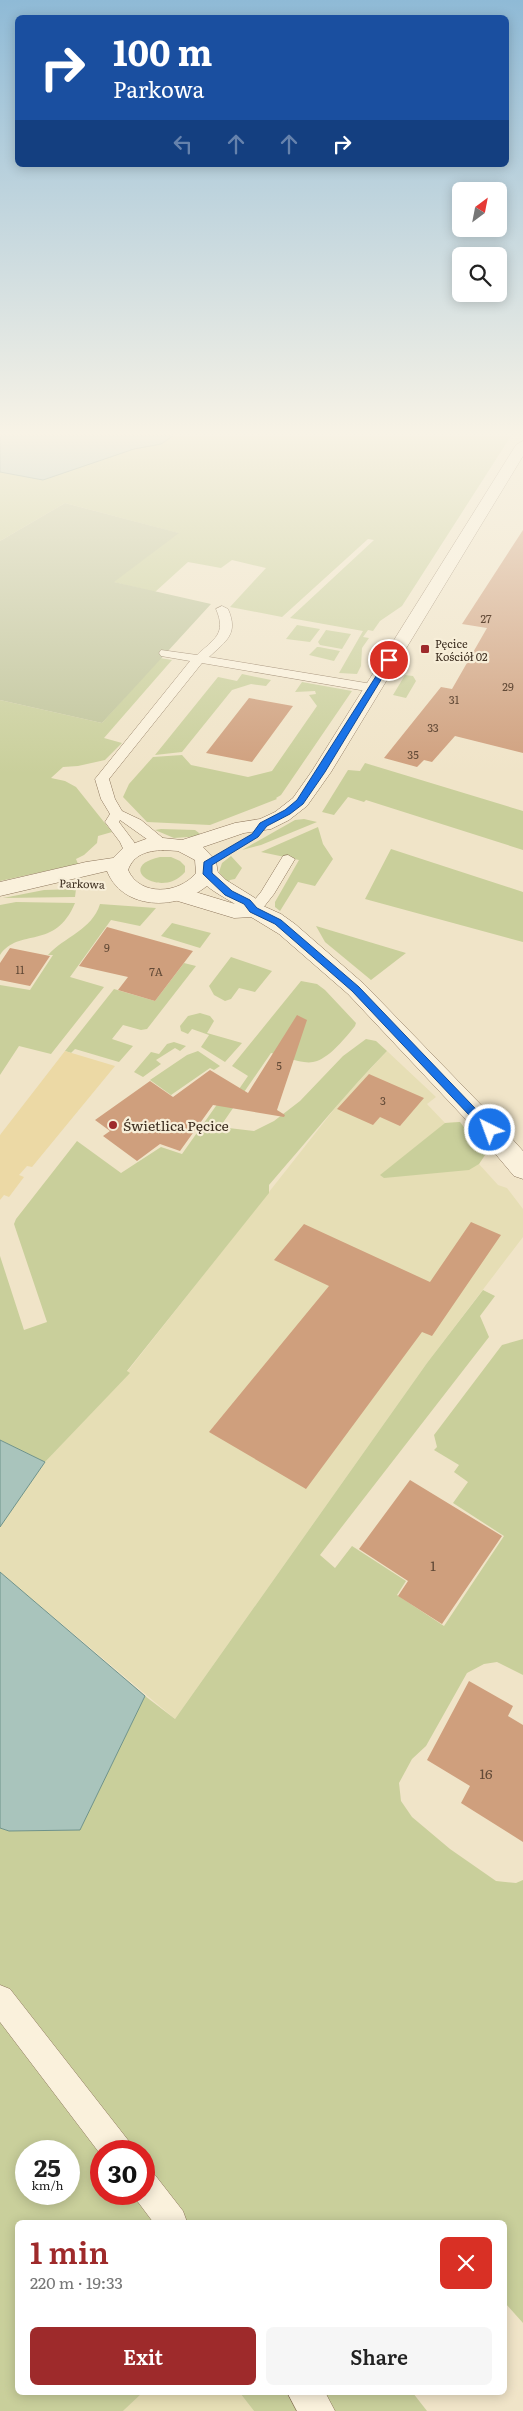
<!DOCTYPE html>
<meta charset="utf-8">
<style>
:root{--surface:#fff;--page:#f6f6f6;--text:#222;--muted:#767676;--accent:#9e2a2b}
body{margin:0;font-family:Literata,serif;background:var(--page);color:var(--text);height:100vh;display:flex;flex-direction:column;font-size:19px;white-space:nowrap}
*{box-sizing:border-box;margin:0}
p{font-size:16px;color:var(--muted)}
.icon{flex:none;width:28px;height:28px;fill:none;stroke:currentColor;stroke-width:2;stroke-linecap:round;stroke-linejoin:round}
.map{position:relative;flex:1;overflow:hidden}
.drawer{position:absolute;left:15px;top:2220px;width:492px;height:175px;display:flex;flex-direction:column;background:var(--surface);border-radius:8px;box-shadow:0 2px 12px #0003}
.drawer>*{flex:none}
.banner{position:absolute;left:15px;top:15px;width:494px;height:152px;border-radius:8px;box-shadow:0 2px 12px #0003;background:#1a4fa0;color:#fff;overflow:hidden}
.needle{width:32px;rotate:32deg}
.fabs{position:absolute;left:452px;top:182px;display:grid;gap:10px}
.fabs a{display:grid;place-items:center;width:55px;height:55px;border-radius:8px;background:var(--surface);box-shadow:0 2px 12px #0003;font-size:25px}
.speed{position:absolute;left:15px;top:2140px;display:flex;gap:10px;font-size:25px;font-weight:700;text-align:center}
.speed>*{display:grid;place-content:center;width:65px;height:65px;border-radius:50%;background:var(--surface);box-shadow:0 2px 12px #0003;line-height:1}
.speed small{font-size:12px;font-weight:400}
.speed .limit{border:8px solid #d22;background:#fff;color:#111}
.pin{position:absolute;display:grid;place-items:center;width:42px;height:42px;color:#fff;margin:-21px;border:2px solid #fff;border-radius:50%;box-shadow:0 1px 5px #0007}
.me{position:absolute;width:55px;margin:-28px;rotate:318deg;stroke-linejoin:round;filter:drop-shadow(0 0 4px #0008)}
.turn{display:flex;align-items:center;gap:18px;height:105px;padding:0 15px;font-size:22px}
.turn .icon{width:65px;height:65px;stroke-width:2.5}
.turn b{display:block;font-size:35px;line-height:42px}
.lanes{display:flex;align-items:center;height:48px;padding:0 15px;background:#0003;justify-content:center;gap:25px;direction:ltr}
.lanes .off{opacity:.35}
.round{display:grid;place-items:center;flex:none;width:52px;height:52px;border-radius:8px;background:var(--page)}
.head{display:flex;align-items:center;justify-content:space-between;height:85px;padding:0 15px}
h1{font-size:30px;font-weight:600;line-height:38px;color:var(--accent)}
.cta{display:flex;gap:10px;margin-top:auto;padding:10px 15px}
.cta a{flex:1;height:58px;border-radius:8px;background:var(--accent);color:#fff;font-size:20px;font-weight:600;line-height:58px;text-align:center}
.cta a+a{background:var(--page);color:var(--text)}
.map>svg:first-child{display:block}
.farmland{fill:#e6deb5}
.green{fill:#c9cf9b;fill-rule:evenodd}
.sand{fill:#ecd9a5}
.cemetery{fill:#bfc49a}
.water{fill:#a9c4bc;stroke:#6f938a}
.building{fill:#cf9f7d}
.lines{fill:none;stroke-linecap:round;stroke-linejoin:round}
.service-casing{stroke:#8d765c;stroke-width:1}
.minor-casing{stroke:#8d765c;stroke-width:1}
.tertiary-casing{stroke:#8d765c;stroke-width:1}
.service{fill:#faf1dc;fill-rule:evenodd}
.minor{fill:#faf1dc;fill-rule:evenodd}
.tertiary{fill:#faf1dc;fill-rule:evenodd}
.route{fill:#1a73e8;stroke:#114b97}
.poi-dot{fill:#9e2a2b;stroke:#f7eed8;stroke-width:2}
.labels{text-anchor:middle;dominant-baseline:central;stroke-width:4.5;stroke-linejoin:round;paint-order:stroke}
.number-label{font-size:11px;fill:#624a37}
.far-poi-label{font-size:11px;fill:#3d2e20;stroke:#f7eed8;text-anchor:start}
.far-street-label{font-size:11px;fill:#3d2e20;stroke:#f7eed8}
.poi-label{font-size:14px;fill:#3d2e20;stroke:#f7eed8;text-anchor:start}
.near-number-label{font-size:14px;fill:#624a37}
</style>
<div class="map">
<svg width="523" height="2411" viewBox="0 0 523 2411">
<rect width="100%" height="100%" fill="#f0e4c8"/>
<path class="farmland" d="M 387,1051 L 436,1097 L 427,1104 L 445,1123 L 460,1122 L 485,1155 L 479,1164 L 498,1185 L 507,1188 L 523,1209 L 523,1237 L 427,1363 L 175,1719 L 0,1572 L 0,1527 L 45,1462 L 129,1373 L 127,1372 L 343,1098 Z
M 142,2392 L 240,2393 L 254,2411 L 123,2411 Z"/>
<path class="green" d="M 0,436 L 511,436 L 402,606 L 380,621 L 373,631 L 368,630 L 363,637 L 369,638 L 362,648 L 361,666 L 357,674 L 339,673 L 363,631 L 290,618 L 374,540 L 368,539 L 282,617 L 230,607 L 266,568 L 232,560 L 221,568 L 188,562 L 155,592 L 113,582 L 178,533 L 65,503 L 0,541 Z
M 297,625 L 320,629 L 310,642 L 286,639 Z
M 326,630 L 351,634 L 342,649 L 320,645 L 318,642 Z
M 317,647 L 319,647 L 340,651 L 334,661 L 309,655 Z
M 160,658 L 172,660 L 104,738 L 122,743 L 105,760 L 78,766 L 63,767 L 51,778 L 65,781 L 76,787 L 112,832 L 98,836 L 97,843 L 84,855 L 76,859 L 78,864 L 0,881 L 0,700 L 102,723 Z
M 242,674 L 271,680 L 266,686 L 251,684 L 232,690 L 182,752 L 155,755 L 218,677 L 237,681 Z
M 405,675 L 413,676 L 416,681 L 406,698 L 393,695 Z
M 302,682 L 352,691 L 281,795 L 276,798 L 277,799 L 210,825 L 147,822 L 123,797 L 129,784 L 153,757 L 182,755 L 191,765 L 248,777 L 272,771 L 317,706 L 309,695 L 316,694 L 315,691 L 295,692 Z
M 365,763 L 523,811 L 523,850 L 366,800 L 364,802 L 348,797 L 334,815 L 322,812 L 348,770 L 360,771 Z
M 304,819 L 317,822 L 261,845 L 242,850 L 295,820 Z
M 318,827 L 323,844 L 333,859 L 315,886 L 298,882 L 280,911 L 275,907 L 275,902 L 299,860 L 261,852 Z
M 161,829 L 195,830 L 203,836 L 174,838 L 155,830 Z
M 391,849 L 523,892 L 523,942 L 365,899 Z
M 231,856 L 242,868 L 235,879 L 230,880 L 227,884 L 219,872 L 222,863 Z
M 160,857 L 171,857 L 180,861 L 185,866 L 185,872 C 162,900 113,867 160,857 Z
M 76,889 L 75,897 L 3,898 L 44,890 Z
M 16,902 L 75,903 C 55,951 19,927 0,955 L 0,905 Z
M 100,904 L 156,908 L 140,926 L 111,920 L 70,977 L 104,987 L 51,1054 L 19,1046 L 0,1075 L 0,985 L 30,990 L 53,955 L 48,955 C 64,937 92,930 100,904 Z
M 172,923 L 211,933 L 200,948 L 161,936 Z
M 316,926 L 406,953 L 371,980 L 325,942 Z
M 231,957 L 272,971 L 255,992 L 239,988 L 231,999 L 225,1001 L 214,995 L 209,986 Z
M 184,963 L 196,966 L 147,1029 L 141,1030 L 123,1025 L 112,1039 L 133,1046 L 119,1062 L 75,1049 L 71,1053 L 65,1051 L 114,989 L 155,1001 Z
M 301,981 L 317,984 L 325,990 L 356,1023 L 355,1026 C 346,1037 331,1056 317,1061 C 304,1066 284,1056 271,1053 L 220,1127 L 254,1131 L 274,1121 L 300,1101 L 343,1056 L 366,1039 L 376,1041 L 387,1051 C 345,1094 308,1140 269,1185 L 269,1193 L 127,1371 L 130,1373 L 45,1462 L 0,1440 L 0,1256 L 24,1330 L 47,1322 L 17,1233 L 14,1224 L 16,1219 L 77,1141 L 121,1173 L 161,1147 L 182,1154 L 218,1103 L 228,1105 L 248,1076 L 232,1066 Z
M 200,1013 L 210,1016 L 214,1021 L 207,1033 L 242,1043 L 225,1062 L 201,1047 L 209,1035 L 192,1029 L 188,1034 L 181,1031 L 180,1026 L 188,1016 Z
M 174,1042 L 186,1046 L 180,1051 L 175,1048 L 156,1060 L 161,1064 L 143,1077 L 134,1072 L 151,1052 L 159,1054 L 167,1044 Z
M 198,1051 L 220,1066 L 214,1070 L 210,1068 L 171,1095 L 150,1080 L 187,1055 Z
M 460,1122 L 485,1155 L 479,1164 L 469,1170 L 384,1178 L 380,1175 L 445,1123 Z
M 483,1290 L 495,1296 L 480,1316 L 489,1337 L 320,1555 L 335,1568 L 352,1546 L 406,1581 L 397,1595 L 444,1626 L 504,1536 L 453,1503 L 468,1482 L 454,1472 L 459,1465 L 434,1450 L 437,1447 L 434,1435 L 502,1345 L 523,1339 L 523,1675 L 497,1662 L 484,1664 L 467,1673 L 426,1746 L 412,1759 L 399,1783 L 401,1801 L 412,1817 L 450,1849 L 496,1881 L 516,1883 L 523,1880 L 523,2323 L 505,2303 L 505,2222 L 18,2222 L 18,2392 L 142,2393 L 123,2411 L 0,2411 L 0,1828 L 9,1831 L 80,1830 L 145,1696 L 175,1719 L 427,1363 ZM 26,2151 L 69,2151 L 69,2194 L 26,2194 ZM 101,2151 L 144,2151 L 144,2194 L 101,2194 Z
M 240,2393 L 413,2393 L 427,2411 L 254,2411 Z"/>
<path class="sand" d="M 65,1051 L 115,1066 L 32,1167 L 27,1166 L 19,1175 L 24,1177 L 9,1197 L 4,1195 L 0,1200 L 0,1135 Z"/>
<path class="cemetery" d="M 65,503 L 179,533 L 114,582 L 211,604 L 102,723 L 0,700 L 0,541 Z"/>
<path class="water" d="M 0,436 L 173,436 L 161,444 L 134,449 L 43,480 L 0,472 Z
M 0,1440 L 45,1462 L 0,1527 Z
M 0,1572 L 145,1696 L 80,1830 L 9,1831 L 0,1828 Z"/>
<path class="building" d="M 523,530 L 523,753 L 455,736 L 432,762 L 424,760 L 417,767 L 384,758 L 441,687 L 452,689 L 487,628 L 462,624 Z
M 249,698 L 293,706 L 252,762 L 206,753 Z
M 107,927 L 193,951 L 155,1001 L 118,990 L 128,977 L 79,966 Z
M 10,948 L 50,956 L 30,986 L 0,980 L 0,963 Z
M 297,1015 L 307,1020 L 277,1110 L 285,1115 L 284,1117 L 213,1105 L 180,1151 L 160,1144 L 137,1161 L 103,1136 L 110,1131 L 95,1120 L 150,1081 L 173,1097 L 210,1070 L 248,1093 Z
M 369,1074 L 424,1098 L 400,1126 L 380,1117 L 373,1125 L 337,1109 Z
M 471,1222 L 501,1235 L 432,1336 L 422,1332 L 306,1489 L 209,1432 L 329,1286 L 274,1260 L 304,1224 L 430,1282 Z
M 410,1480 L 502,1536 L 442,1624 L 398,1596 L 408,1581 L 359,1549 Z
M 469,1681 L 513,1706 L 508,1716 L 523,1725 L 523,1842 L 461,1803 L 470,1786 L 427,1760 Z"/>
<g class="lines">
<defs>
<path id="service" d="M 222,606 L 228,609 C 239,634 226,641 209,657 L 372,684 L 378,688 L 372,692 L 202,663 L 109,779 L 115,799 L 122,811 L 141,820 L 170,844 L 163,848 L 158,847 L 120,820 L 119,822 L 134,842 L 138,852 L 131,856 L 126,855 L 120,842 L 105,822 L 110,814 L 101,799 L 95,779 L 190,661 L 161,656 L 159,653 L 161,650 L 197,655 C 214,639 227,634 216,609 Z
M 288,855 L 295,859 L 274,894 L 259,913 L 249,913 L 246,910 L 261,892 L 283,856 Z
M 0,1985 L 10,1989 L 128,2140 L 132,2151 L 101,2151 L 101,2155 L 0,2022 Z
M 144,2171 L 155,2175 L 183,2211 L 187,2222 L 153,2222 L 132,2194 L 144,2194 Z
M 287,2392 L 325,2392 L 335,2411 L 297,2411 Z"/>
<path id="minor" d="M 207,868 L 215,869 L 226,880 L 255,898 L 261,905 L 281,914 L 295,924 L 364,984 L 489,1113 L 523,1151 L 523,1179 L 514,1176 L 471,1125 L 348,994 L 279,934 L 251,917 L 234,918 L 171,899 L 168,894 L 171,889 L 179,887 L 235,904 C 221,895 206,889 196,874 L 199,869 Z"/>
<path id="tertiary" d="M 523,441 L 523,456 L 331,772 L 307,806 L 289,820 L 271,829 L 244,833 L 203,847 L 216,861 L 218,874 C 193,910 125,916 107,871 L 0,896 L 0,882 L 86,862 L 113,858 L 124,847 L 146,839 L 163,838 L 182,840 L 235,823 L 260,819 L 275,812 L 293,798 L 312,771 L 516,445 ZM 163,850 L 178,851 L 195,860 L 196,873 C 179,894 140,897 128,870 C 134,854 147,851 163,850 Z"/>
</defs>
<use href="#service" class="service-casing"/>
<use href="#minor" class="minor-casing"/>
<use href="#tertiary" class="tertiary-casing"/>
<use href="#service" class="service"/>
<use href="#minor" class="minor"/>
<use href="#tertiary" class="tertiary"/>
</g>
<linearGradient id="sky" x2="0" y2="1"><stop stop-color="#8fbad6"/><stop offset="0.56" stop-color="#f8f3e6"/><stop offset="1" stop-color="#f8f3e6" stop-opacity="0"/></linearGradient>
<rect width="523" height="774" fill="url(#sky)"/>
<path class="route" d="M 387,659 L 393,660 L 325,772 L 303,804 L 290,814 L 267,826 L 258,837 L 212,865 L 212,873 L 232,891 L 250,900 L 257,908 L 281,920 L 359,987 L 494,1128 L 495,1130 L 490,1134 L 486,1133 L 352,991 L 275,924 L 250,912 L 244,904 L 225,895 L 203,874 L 204,862 L 252,834 L 260,823 L 285,810 L 297,800 Z"/>
<g class="poi-dot">
<rect x="420" y="644" width="10" height="10" rx="2.5"/>
<circle cx="113" cy="1125" r="5"/>
</g>
<g class="labels">
<g class="number-label">
<text x="486" y="618">27</text>
<text x="508" y="686">29</text>
<text x="454" y="699">31</text>
<text x="433" y="727">33</text>
<text x="413" y="754">35</text>
<text x="107" y="947">9</text>
<text x="20" y="969">11</text>
<text x="156" y="971">7A</text>
<text x="279" y="1065">5</text>
<text x="383" y="1100">3</text>
</g>
<g class="far-poi-label">
<text x="435" y="643">Pęcice<tspan x="435" dy="13">Kościół 02</tspan></text>
</g>
<g class="far-street-label">
<text transform="translate(82 883) rotate(2)">Parkowa</text>
</g>
<g class="poi-label">
<text x="123" y="1125">Świetlica Pęcice</text>
</g>
<g class="near-number-label">
<text x="433" y="1565">1</text>
<text x="486" y="1773">16</text>
</g>
</g>
</svg>
<div class="fabs">
<a><svg class="needle" viewBox="-14 -14 28 28"><path d="M0-13l5 13h-10z" fill="#e53935"/><path d="M0 13l5-13h-10z" fill="#767676"/></svg></a>
<a><svg class="icon" aria-label="search" viewBox="0 0 24 24"><circle cx="10" cy="10" r="6"/><path d="M15 15l6 6"/></svg></a>
</div>
<div class="speed"><div>25<small>km/h</small></div><div class="limit">30</div></div>
<div class="pin" style="left:389px;top:660px;background:#d93025"><svg class="icon" aria-label="arrive" viewBox="0 0 24 24"><path d="M6 21V4h12l-3 4 3 4H6"/></svg></div>
<svg class="me" style="left:490px;top:1130px" viewBox="-20 -20 40 40"><circle r="17" fill="#1a73e8" stroke="#fff" stroke-width="3"/><path d="M0-11L8 9 0 5-8 9z" fill="#fff"/></svg>
<div class="banner">
<div class="turn"><svg class="icon" aria-label="right" viewBox="0 0 24 24"><path d="M7 20v-9h11M14 6l5 5-5 5"/></svg><div><b>100 m</b>Parkowa</div></div>
<div class="lanes"><svg class="icon off" aria-label="left" viewBox="0 0 24 24"><path d="M17 20v-9H6M10 6l-5 5 5 5"/></svg><svg class="icon off" aria-label="ahead" viewBox="0 0 24 24"><path d="M12 20V5M6 11l6-6 6 6"/></svg><svg class="icon off" aria-label="ahead" viewBox="0 0 24 24"><path d="M12 20V5M6 11l6-6 6 6"/></svg><svg class="icon" aria-label="right" viewBox="0 0 24 24"><path d="M7 20v-9h11M14 6l5 5-5 5"/></svg></div>
</div>
<section class="drawer">
<div class="head"><div><h1>1 min</h1><p>220 m · 19:33</p></div><a class="round" style="background:#d93025;color:#fff"><svg class="icon" aria-label="close" viewBox="0 0 24 24"><path d="M6 6l12 12M18 6L6 18"/></svg></a></div>
<div class="cta"><a>Exit</a><a>Share</a></div>
</section>
</div>
